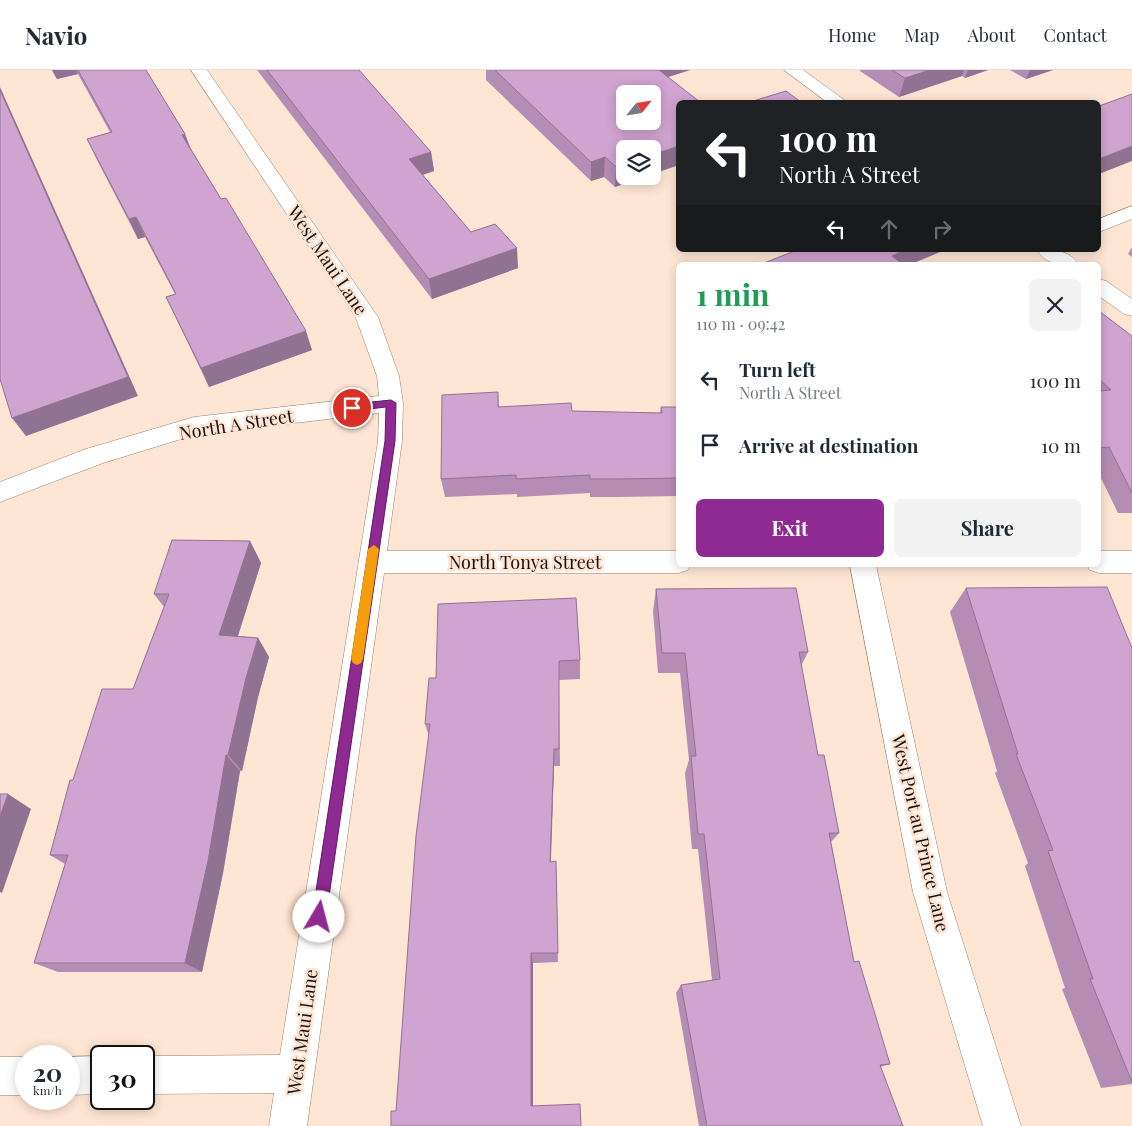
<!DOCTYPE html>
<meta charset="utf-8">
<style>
:root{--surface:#fff;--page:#f2f2f3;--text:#1f2937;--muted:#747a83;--line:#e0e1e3;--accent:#8e2a92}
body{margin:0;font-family:"Playfair Display",serif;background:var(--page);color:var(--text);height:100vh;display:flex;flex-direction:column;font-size:19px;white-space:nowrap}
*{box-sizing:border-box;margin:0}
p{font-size:16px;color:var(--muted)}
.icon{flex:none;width:28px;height:28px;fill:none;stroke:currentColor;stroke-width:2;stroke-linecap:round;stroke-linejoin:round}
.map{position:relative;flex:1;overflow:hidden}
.sheet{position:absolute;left:676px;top:192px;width:425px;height:305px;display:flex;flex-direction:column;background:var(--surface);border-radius:8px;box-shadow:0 2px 12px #0003}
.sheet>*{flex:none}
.top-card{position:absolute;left:676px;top:30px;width:425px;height:152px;border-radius:8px;box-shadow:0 2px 12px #0003;background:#202124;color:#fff;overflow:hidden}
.needle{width:32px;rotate:60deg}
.fabs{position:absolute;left:616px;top:15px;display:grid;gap:10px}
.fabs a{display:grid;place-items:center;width:45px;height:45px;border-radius:8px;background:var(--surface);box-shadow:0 2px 12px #0003;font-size:25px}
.speed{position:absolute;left:15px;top:975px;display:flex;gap:10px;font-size:25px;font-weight:700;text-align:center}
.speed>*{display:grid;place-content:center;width:65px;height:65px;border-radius:50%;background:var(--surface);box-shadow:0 2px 12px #0003;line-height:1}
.speed small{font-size:12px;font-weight:400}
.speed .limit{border:2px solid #111;border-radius:8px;background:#fff;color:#111}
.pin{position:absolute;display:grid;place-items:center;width:42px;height:42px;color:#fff;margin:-21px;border:2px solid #fff;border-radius:50%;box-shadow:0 1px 5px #0007}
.me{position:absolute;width:55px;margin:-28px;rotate:8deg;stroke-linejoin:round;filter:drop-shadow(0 0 4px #0008)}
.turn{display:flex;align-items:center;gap:18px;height:105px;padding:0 20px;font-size:22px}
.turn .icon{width:65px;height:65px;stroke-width:2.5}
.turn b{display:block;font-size:35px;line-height:42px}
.lanes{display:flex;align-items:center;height:48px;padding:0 20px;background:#0003;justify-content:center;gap:25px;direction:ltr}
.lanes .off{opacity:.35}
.round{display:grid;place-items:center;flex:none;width:52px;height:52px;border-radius:8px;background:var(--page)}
.summary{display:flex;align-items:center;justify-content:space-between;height:85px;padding:0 20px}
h1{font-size:30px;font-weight:700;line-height:38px;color:#1e9e55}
.action{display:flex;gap:10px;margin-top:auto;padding:10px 20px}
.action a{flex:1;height:58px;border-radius:8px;background:var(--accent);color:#fff;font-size:20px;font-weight:700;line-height:58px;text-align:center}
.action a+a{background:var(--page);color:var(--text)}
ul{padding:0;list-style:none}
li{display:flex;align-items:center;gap:15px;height:65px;padding:0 20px}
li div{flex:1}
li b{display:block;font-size:19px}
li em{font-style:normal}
header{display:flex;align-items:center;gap:30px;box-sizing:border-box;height:70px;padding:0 25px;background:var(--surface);border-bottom:1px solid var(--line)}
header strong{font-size:24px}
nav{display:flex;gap:28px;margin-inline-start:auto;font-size:18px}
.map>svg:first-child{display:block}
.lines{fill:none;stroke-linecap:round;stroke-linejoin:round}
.street-casing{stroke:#988070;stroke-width:1}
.street{fill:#fff;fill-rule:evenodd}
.wall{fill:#b48cb4}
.shaded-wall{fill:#927292}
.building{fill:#d1a3d1;stroke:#927292;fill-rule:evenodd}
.route{fill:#8e2a92;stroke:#5c1b5f}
.slow{fill:#f59e0b}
.labels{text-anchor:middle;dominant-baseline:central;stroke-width:5;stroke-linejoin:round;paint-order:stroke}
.street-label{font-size:18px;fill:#180f09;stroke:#ffe5d3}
</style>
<header>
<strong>Navio</strong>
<nav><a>Home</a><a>Map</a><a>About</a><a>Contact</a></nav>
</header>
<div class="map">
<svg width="1132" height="1056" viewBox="0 0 1132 1056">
<rect width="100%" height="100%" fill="#ffe5d3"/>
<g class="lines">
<defs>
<path id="street" d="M 191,0 L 207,0 L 378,247 L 399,306 L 403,333 L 402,371 L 387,481 L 679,481 L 679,495 L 691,495 L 688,500 L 679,503 L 384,503 L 307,1056 L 269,1056 L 274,1023 L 144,1024 L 144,986 L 280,985 L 378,371 L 379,343 L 194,365 L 103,393 L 0,432 L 0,412 L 86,379 L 194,347 L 379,326 L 377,306 L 356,248 Z
M 784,0 L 803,0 L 847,32 L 827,32 Z
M 1132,136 L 1132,149 L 1099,162 L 1099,149 Z
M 1037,180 C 1054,180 1069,179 1079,195 C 1062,195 1047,196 1037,180 Z
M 1099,209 L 1106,211 L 1132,229 L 1132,246 L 1124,244 L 1099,226 Z
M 1099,481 L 1132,481 L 1132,503 L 1099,503 L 1090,500 L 1087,495 L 1099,495 Z
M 850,495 L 876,495 L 947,822 L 1021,1056 L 983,1056 L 913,822 Z
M 101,986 L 101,1024 L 69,1025 L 69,987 Z
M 0,987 L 26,987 L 26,1025 L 0,1025 Z"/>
</defs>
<use href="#street" class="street-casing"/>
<use href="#street" class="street"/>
</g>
<path class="wall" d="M 52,0 L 146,0 L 185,64 L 191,79 L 312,280 L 209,317 L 166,227 L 175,224 L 145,167 L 138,169 L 96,88 L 87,69 L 110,62 L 78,4 L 57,9 Z
M 257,0 L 359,0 L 431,82 L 434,101 L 423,105 L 471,162 L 518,198 L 432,229 Z
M 486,0 L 690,0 L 668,7 L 679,32 L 679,95 L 652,104 L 625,106 L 645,106 L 615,117 L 604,107 L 591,111 L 486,10 Z
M 860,0 L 988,0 L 965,8 L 962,6 L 899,27 L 860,1 Z
M 1010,0 L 1053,0 L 1026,9 Z
M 1132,177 L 1132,187 L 1128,184 Z
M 1099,241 L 1132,266 L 1132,443 L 1118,443 L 1099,404 Z
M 498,322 L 499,337 L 572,341 L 660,343 L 661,337 L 679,337 L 679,426 L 616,427 L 590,427 L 590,423 L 517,427 L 517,424 L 445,427 L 441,409 Z
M 250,471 L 261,493 L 238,566 L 258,568 L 269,587 L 258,627 L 242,701 L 240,701 L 223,803 L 202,902 L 58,902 L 34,893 L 65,794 L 50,785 L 73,710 L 133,619 L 164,537 L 154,524 Z
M 966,518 L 1132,578 L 1132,1014 L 1101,1018 L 1062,919 L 1065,918 L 1025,796 L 1028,793 L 995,703 L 997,701 L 950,542 Z
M 656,519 L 808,582 L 801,596 L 818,685 L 839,763 L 831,772 L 854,892 L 890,994 L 880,997 L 903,1056 L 699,1056 L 676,923 L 681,915 L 712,910 L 698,779 L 692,779 L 685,703 L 689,690 L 680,603 L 658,603 L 653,541 Z
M 576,528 L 580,590 L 580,609 L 559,610 L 560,696 L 554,696 L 551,792 L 556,791 L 558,892 L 533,893 L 396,1041 L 429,666 L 425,654 L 436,608 Z"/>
<path class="shaded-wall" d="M 52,0 L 76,0 L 78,4 L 57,9 Z
M 650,0 L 690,0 L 649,13 Z
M 930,0 L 964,0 L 962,6 L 899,27 L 905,8 Z
M 968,0 L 988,0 L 965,8 Z
M 1030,0 L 1053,0 L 1026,9 Z
M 0,17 L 138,326 L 26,366 L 12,348 Z
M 185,64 L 192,84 L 182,65 Z
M 679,76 L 679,95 L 652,104 L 652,85 Z
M 1132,76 L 1132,91 L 1099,104 L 1099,89 Z
M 431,82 L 434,101 L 412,108 L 409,89 Z
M 605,87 L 604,107 L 591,111 L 591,92 Z
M 625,94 L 625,106 L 645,106 L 615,117 L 616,97 Z
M 136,147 L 145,167 L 138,169 L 129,149 Z
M 517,178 L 518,198 L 432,229 L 429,209 Z
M 905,180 L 945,180 L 909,195 L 888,195 L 892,186 Z
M 306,261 L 312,280 L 209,317 L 201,298 Z
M 250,471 L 261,493 L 232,584 L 219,565 Z
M 258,568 L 269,587 L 258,627 L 242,701 L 228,685 L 246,608 Z
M 554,679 L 554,696 L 550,804 L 550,792 Z
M 226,685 L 240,701 L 223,803 L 202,902 L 185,893 Z
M 8,724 L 31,739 L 2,823 L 0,822 L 0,746 Z
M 531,883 L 533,893 L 533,1039 L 531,1036 Z"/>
<path class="building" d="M 78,0 L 146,0 L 185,64 L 182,65 L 221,129 L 226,128 L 306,261 L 201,298 L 166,227 L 176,224 L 136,147 L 129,149 L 87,69 L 112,62 Z
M 267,0 L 359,0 L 431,82 L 409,89 L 471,162 L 495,154 L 517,178 L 429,209 Z
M 495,0 L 659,0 L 700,32 L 679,32 L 679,76 L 652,85 L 652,79 L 625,79 L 625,94 L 616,97 L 605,87 L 591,92 ZM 625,24 L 652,24 L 652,51 L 625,51 Z
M 892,0 L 930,0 L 905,8 Z
M 0,20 L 128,307 L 12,348 L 0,309 Z
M 786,21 L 801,32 L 750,32 Z
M 1132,24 L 1132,76 L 1099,89 L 1099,36 Z
M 797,180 L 905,180 L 892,186 L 904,195 L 759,195 Z
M 754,192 L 758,195 L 745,195 Z
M 1099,241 L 1132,266 L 1132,423 L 1109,377 L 1099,378 L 1099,321 L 1111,320 L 1099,309 Z
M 498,322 L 498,337 L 571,333 L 572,341 L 662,343 L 661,337 L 679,337 L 679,408 L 618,409 L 590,409 L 590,405 L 516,409 L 516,405 L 441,409 L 442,325 Z
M 172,470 L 250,471 L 219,565 L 258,568 L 246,608 L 228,685 L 226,685 L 208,791 L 185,893 L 34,893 L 68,785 L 50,785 L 70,710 L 73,710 L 102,619 L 133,619 L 169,524 L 154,524 Z
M 1107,517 L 1132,578 L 1132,1012 L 1090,909 L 1093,909 L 1048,781 L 1053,780 L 1016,684 L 1018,684 L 966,518 Z
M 796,518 L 808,582 L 799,582 L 818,685 L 824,685 L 839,763 L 829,763 L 854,892 L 859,891 L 890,994 L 880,995 L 903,1056 L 707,1056 L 681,915 L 720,909 L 704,764 L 698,764 L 691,686 L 696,686 L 685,583 L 662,583 L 656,519 Z
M 576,528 L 580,590 L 559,591 L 559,679 L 554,679 L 550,792 L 556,791 L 558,883 L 531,883 L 531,1036 L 580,1034 L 581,1056 L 391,1056 L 391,1041 L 396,1041 L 416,766 L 430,654 L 425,654 L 429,608 L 436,608 L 438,534 Z
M 0,724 L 8,724 L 0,746 Z"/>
<path class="route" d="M 391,330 L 396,333 L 395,371 L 326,847 L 324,852 L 319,854 L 314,852 L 312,847 L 385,371 L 386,337 L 352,341 L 347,338 L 352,334 Z"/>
<path class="slow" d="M 374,475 L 379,479 L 363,589 L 361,593 L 357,595 L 353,593 L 351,589 L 368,479 Z"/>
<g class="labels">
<g class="street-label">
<text transform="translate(328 190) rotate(56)">West Maui Lane</text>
<text transform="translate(236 354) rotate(-9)">North A Street</text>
<text x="525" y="492">North Tonya Street</text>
<text transform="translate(921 763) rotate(77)">West Port au Prince Lane</text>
<text transform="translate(302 962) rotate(-82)">West Maui Lane</text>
</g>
</g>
</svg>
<div class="fabs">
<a><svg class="needle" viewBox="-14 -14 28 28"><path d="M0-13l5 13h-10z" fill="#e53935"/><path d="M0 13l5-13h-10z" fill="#747a83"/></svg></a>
<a><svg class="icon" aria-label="layers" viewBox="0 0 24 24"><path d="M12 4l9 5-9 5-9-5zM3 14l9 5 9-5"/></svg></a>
</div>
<div class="speed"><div>20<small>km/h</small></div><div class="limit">30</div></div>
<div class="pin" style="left:352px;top:338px;background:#d93025"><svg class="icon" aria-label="arrive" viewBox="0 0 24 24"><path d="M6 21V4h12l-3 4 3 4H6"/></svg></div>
<svg class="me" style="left:319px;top:847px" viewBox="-20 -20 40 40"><circle r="19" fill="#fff"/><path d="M0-13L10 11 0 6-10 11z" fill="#8e2a92"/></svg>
<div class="top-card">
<div class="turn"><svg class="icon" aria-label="left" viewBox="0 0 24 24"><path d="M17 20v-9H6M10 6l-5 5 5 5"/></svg><div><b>100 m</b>North A Street</div></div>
<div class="lanes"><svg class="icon" aria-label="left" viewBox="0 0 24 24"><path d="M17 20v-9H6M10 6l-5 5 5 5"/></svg><svg class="icon off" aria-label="ahead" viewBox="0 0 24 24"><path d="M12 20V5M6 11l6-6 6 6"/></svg><svg class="icon off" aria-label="right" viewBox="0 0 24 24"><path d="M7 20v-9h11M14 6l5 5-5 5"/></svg></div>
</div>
<section class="sheet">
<div class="summary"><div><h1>1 min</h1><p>110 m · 09:42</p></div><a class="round"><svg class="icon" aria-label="close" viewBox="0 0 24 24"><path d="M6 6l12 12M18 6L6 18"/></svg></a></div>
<ul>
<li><svg class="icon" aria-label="left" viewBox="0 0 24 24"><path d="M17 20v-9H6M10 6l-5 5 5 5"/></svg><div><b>Turn left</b><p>North A Street</p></div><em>100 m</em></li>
<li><svg class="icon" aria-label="arrive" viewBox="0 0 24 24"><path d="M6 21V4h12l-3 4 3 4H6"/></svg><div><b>Arrive at destination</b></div><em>10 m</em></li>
</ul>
<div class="action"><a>Exit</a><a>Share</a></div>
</section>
</div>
